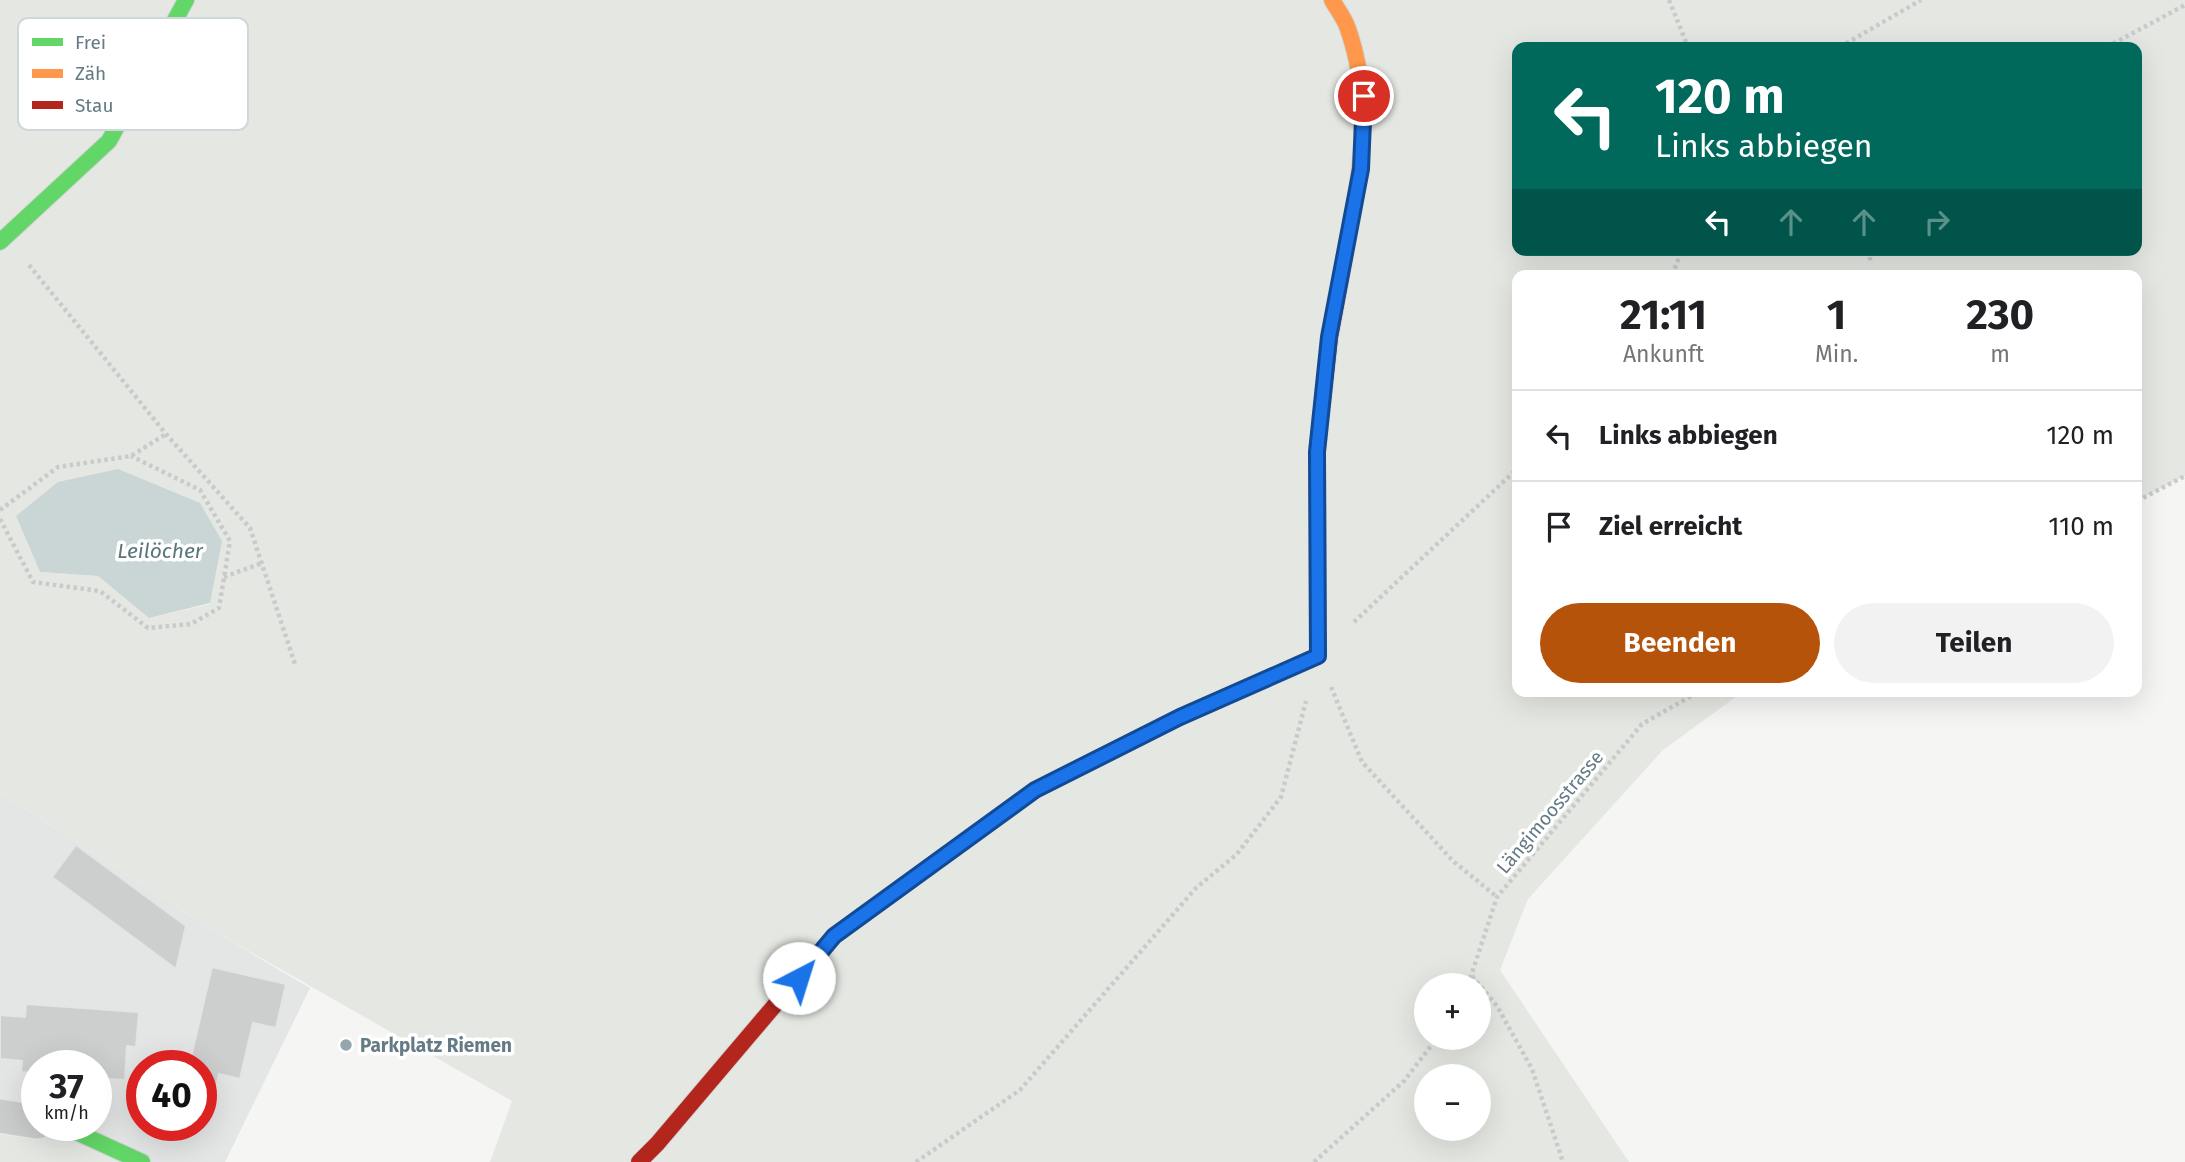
<!DOCTYPE html>
<html lang="de">
<meta charset="utf-8">
<style>
:root{--surface:#fff;--page:#f2f2f2;--text:#202124;--muted:#757577;--line:#e0e0e0;--accent:#b45309}
body{margin:0;font-family:"Fira Sans",sans-serif;background:var(--page);color:var(--text);height:100vh;display:flex;flex-direction:column;font-size:26px;white-space:nowrap}
*{box-sizing:border-box;margin:0}
p{font-size:23px;color:var(--muted)}
.icon{flex:none;width:38px;height:38px;fill:none;stroke:currentColor;stroke-width:2;stroke-linecap:round;stroke-linejoin:round}
.map{position:relative;flex:1;overflow:hidden}
.side{position:absolute;left:1512px;top:270px;width:630px;height:427px;display:flex;flex-direction:column;background:var(--surface);border-radius:14px;box-shadow:0 7px 28px #0002}
.side>*{flex:none}
.banner{position:absolute;left:1512px;top:42px;width:630px;height:214px;border-radius:14px;box-shadow:0 7px 28px #0002;background:#00695c;color:#fff;overflow:hidden}
.tools{position:absolute;left:1414px;top:973px;display:grid;gap:14px}
.tools a{display:grid;place-items:center;width:77px;height:77px;border-radius:50%;background:var(--surface);box-shadow:0 7px 28px #0002;font-size:35px}
.speed{position:absolute;left:21px;top:1050px;display:flex;gap:14px;font-size:35px;font-weight:700;text-align:center}
.speed>*{display:grid;place-content:center;width:91px;height:91px;border-radius:50%;background:var(--surface);box-shadow:0 7px 28px #0002;line-height:1}
.speed small{font-size:18px;font-weight:400}
.speed .limit{border:10px solid #d22;background:#fff;color:#111}
.pin{position:absolute;display:grid;place-items:center;width:60px;height:60px;color:#fff;margin:-30px;border:4px solid #fff;border-radius:50%;box-shadow:0 2px 7px #0007}
.me{position:absolute;width:77px;margin:-38px;rotate:40deg;stroke-linejoin:round;filter:drop-shadow(0 0 5px #0008)}
.turn{display:flex;align-items:center;gap:24px;height:147px;padding:0 28px;font-size:32px}
.turn .icon{width:91px;height:91px;stroke-width:2.5}
.turn b{display:block;font-size:49px;line-height:60px}
.lanes{display:flex;align-items:center;height:66px;padding:0 28px;background:#0003;justify-content:center;gap:35px;direction:ltr}
.lanes .off{opacity:.35}
.eta{display:flex;justify-content:space-evenly;align-items:center;height:119px;text-align:center}
.eta b{font-size:42px;font-weight:700;line-height:49px}
.button{display:flex;gap:14px;margin-top:auto;padding:14px 28px}
.button a{flex:1;height:80px;border-radius:42px;background:var(--accent);color:#fff;font-size:28px;font-weight:700;line-height:80px;text-align:center}
.button a+a{background:var(--page);color:var(--text)}
ul{padding:0;list-style:none}
li{display:flex;align-items:center;gap:21px;height:91px;padding:0 28px;border-top:2px solid var(--line)}
li div{flex:1}
li b{display:block;font-size:26px}
li em{font-style:normal}
.map>svg:first-child{display:block}
.built{fill:#e4e6e5;fill-rule:evenodd}
.green{fill:#e5e8e2;fill-rule:evenodd}
.water{fill:#cad5d6}
.building{fill:#cdcfcf;stroke:#e4e4e4;stroke-width:2}
.lines{fill:none;stroke-linecap:round;stroke-linejoin:round}
.fast-casing{stroke:#d1d3d3;stroke-width:18}
.slow-casing{stroke:#d1d3d3;stroke-width:18}
.jam-casing{stroke:#d1d3d3;stroke-width:18}
.path{stroke:#c9cacb;stroke-width:4.5;stroke-dasharray:3.5 3.5;stroke-linecap:butt}
.street{stroke:#cbcdcd;stroke-width:33}
.fast{stroke:#63d668;stroke-width:16}
.slow{stroke:#ff974d;stroke-width:16}
.jam{stroke:#b3261e;stroke-width:16}
.route-casing{stroke:#114b97;stroke-width:18}
.route{stroke:#1a73e8;stroke-width:12}
.poi-dot{fill:#97a5ac;stroke:#fff;stroke-width:2.5}
.labels{text-anchor:middle;dominant-baseline:central;stroke-width:7;stroke-linejoin:round;paint-order:stroke}
.street-label{font-size:19px;fill:#647a85;stroke:#fff}
.poi-label{font-size:19px;font-weight:bold;fill:#647a85;stroke:#fff;text-anchor:start}
.water-label{font-size:21px;font-style:italic;fill:#5a767b;stroke:#fff}
.key{fill:#fff;stroke:#d0d7da;stroke-width:2}
.key-label{font-size:19px;fill:#647a85}
</style>
<div class="map">
<svg width="2185" height="1162" viewBox="0 0 2185 1162">
<rect width="100%" height="100%" fill="#f5f5f4"/>
<path class="built" d="M 0,793 L 217,933 L 310,988 L 225,1162 L 114,1162 L 81,1146 L 0,1134 ZM 37,1066 L 96,1066 L 96,1125 L 37,1125 ZM 142,1066 L 201,1066 L 201,1125 L 142,1125 Z"/>
<path class="green" d="M 0,0 L 2185,0 L 2185,476 L 2137,501 L 2137,275 L 1517,275 L 1517,691 L 1744,691 L 1663,750 L 1528,899 L 1500,970 L 1629,1162 L 490,1162 L 512,1101 L 217,933 L 0,793 ZM 1517,47 L 2137,47 L 2137,250 L 1517,250 ZM 16,516 L 210,604 L 149,618 L 98,576 L 40,572 ZM 1426,985 L 1479,985 L 1479,1038 L 1426,1038 ZM 1426,1076 L 1479,1076 L 1479,1129 L 1426,1129 Z
M 0,1134 L 81,1146 L 114,1162 L 0,1162 Z"/>
<path class="water" d="M 118,469 L 200,503 L 222,541 L 210,603 L 149,618 L 98,576 L 40,572 L 16,516 L 58,482 Z"/>
<path class="building" d="M 76,845 L 186,926 L 176,969 L 52,877 Z
M 212,967 L 286,984 L 276,1028 L 253,1023 L 240,1079 L 219,1074 L 213,1102 L 201,1099 L 201,1066 L 189,1066 Z
M 26,1004 L 139,1012 L 136,1047 L 127,1046 L 125,1080 L 96,1078 L 96,1066 L 37,1066 L 37,1073 L 21,1072 L 22,1061 L 2,1059 L 0,1066 L 0,1015 L 25,1017 Z
M 201,1100 L 212,1103 L 209,1117 L 201,1115 Z"/>
<g class="lines">
<defs>
<path id="fast" d="M 0,242 L 109,141 L 186,0
M 814,959 L 834,936 L 1035,790 L 1180,717 L 1289,669
M 56,1125 L 63,1126 L 142,1162"/>
<path id="slow" d="M 1332,0 C 1337,9 1345,19 1348,29 C 1370,92 1364,154 1352,218"/>
<path id="jam" d="M 1289,669 L 1318,656 L 1317,452 L 1330,337 L 1352,218
M 639,1162 L 657,1144 L 814,959"/>
</defs>
<use href="#fast" class="fast-casing"/>
<use href="#slow" class="slow-casing"/>
<use href="#jam" class="jam-casing"/>
<path class="path" d="M 1669,0 L 1688,47
M 1840,47 L 1921,0
M 2107,47 L 2185,5
M 1870,250 L 1870,263
M 29,265 L 166,434 L 250,528 L 296,667
M 1672,275 L 1682,250
M 2137,501 L 2185,476
M 0,510 L 58,467 L 131,456 L 166,434
M 0,519 L 33,582 L 100,591 L 148,628 L 191,624 L 219,608 L 230,541 L 200,490 L 131,456
M 224,577 L 262,563
M 1354,622 L 1517,469
M 1331,687 L 1362,762 L 1453,861 L 1497,897
M 1472,976 L 1497,1006 L 1532,1069 L 1563,1162
M 1468,985 L 1497,897 L 1642,724 L 1700,691
M 916,1162 L 1020,1090 L 1196,888 L 1237,854 L 1281,797 L 1306,701
M 1314,1162 L 1404,1081 L 1437,1038"/>
<path class="street" d="M 0,1116 L 37,1122"/>
<use href="#fast" class="fast"/>
<use href="#slow" class="slow"/>
<use href="#jam" class="jam"/>
</g>
<g class="lines">
<defs>
<path id="route" d="M 799,978 L 834,936 L 1035,790 L 1180,717 L 1318,656 L 1317,452 L 1329,337 L 1361,169 L 1364,96"/>
</defs>
<use href="#route" class="route-casing"/>
<use href="#route" class="route"/>
</g>
<circle class="poi-dot" cx="346" cy="1045" r="7"/>
<g class="labels">
<g class="street-label">
<text transform="translate(1550 812) rotate(-50)">Längimoosstrasse</text>
</g>
<g class="poi-label">
<text x="360" y="1045">Parkplatz Riemen</text>
</g>
<g class="water-label">
<text x="160" y="551">Leilöcher</text>
</g>
</g>
<rect x="18" y="18" width="230" height="112" rx="10" class="key"/>
<rect x="32" y="38" width="31" height="8" fill="#63d668"/>
<rect x="32" y="69" width="31" height="9" fill="#ff974d"/>
<rect x="32" y="101" width="31" height="8" fill="#b3261e"/>
<g class="key-label">
<text x="75" y="49">Frei</text>
<text x="75" y="80">Zäh</text>
<text x="75" y="112">Stau</text>
</g>
</svg>
<div class="tools">
<a>+</a>
<a>−</a>
</div>
<div class="speed"><div>37<small>km/h</small></div><div class="limit">40</div></div>
<div class="pin" style="left:1364px;top:96px;background:#d93025"><svg class="icon" aria-label="arrive" viewBox="0 0 24 24"><path d="M6 21V4h12l-3 4 3 4H6"/></svg></div>
<svg class="me" style="left:799px;top:978px" viewBox="-20 -20 40 40"><circle r="19" fill="#fff"/><path d="M0-13L10 11 0 6-10 11z" fill="#1a73e8"/></svg>
<div class="banner">
<div class="turn"><svg class="icon" aria-label="left" viewBox="0 0 24 24"><path d="M17 20v-9H6M10 6l-5 5 5 5"/></svg><div><b>120 m</b>Links abbiegen</div></div>
<div class="lanes"><svg class="icon" aria-label="left" viewBox="0 0 24 24"><path d="M17 20v-9H6M10 6l-5 5 5 5"/></svg><svg class="icon off" aria-label="ahead" viewBox="0 0 24 24"><path d="M12 20V5M6 11l6-6 6 6"/></svg><svg class="icon off" aria-label="ahead" viewBox="0 0 24 24"><path d="M12 20V5M6 11l6-6 6 6"/></svg><svg class="icon off" aria-label="right" viewBox="0 0 24 24"><path d="M7 20v-9h11M14 6l5 5-5 5"/></svg></div>
</div>
<section class="side">
<div class="eta">
<div><b>21:11</b><p>Ankunft</p></div>
<div><b>1</b><p>Min.</p></div>
<div><b>230</b><p>m</p></div>
</div>
<ul>
<li><svg class="icon" aria-label="left" viewBox="0 0 24 24"><path d="M17 20v-9H6M10 6l-5 5 5 5"/></svg><div><b>Links abbiegen</b></div><em>120 m</em></li>
<li><svg class="icon" aria-label="arrive" viewBox="0 0 24 24"><path d="M6 21V4h12l-3 4 3 4H6"/></svg><div><b>Ziel erreicht</b></div><em>110 m</em></li>
</ul>
<div class="button"><a>Beenden</a><a>Teilen</a></div>
</section>
</div>
